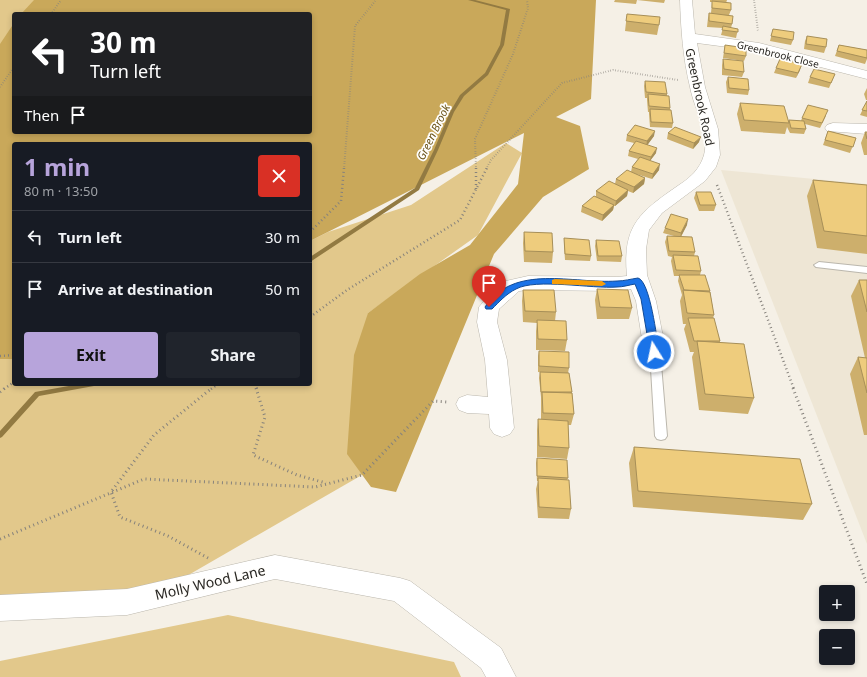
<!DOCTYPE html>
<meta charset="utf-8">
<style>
:root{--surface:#171b24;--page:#20242c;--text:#f1f3f6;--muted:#9ea1a6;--line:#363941;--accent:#b7a4db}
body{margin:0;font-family:"Noto Sans",sans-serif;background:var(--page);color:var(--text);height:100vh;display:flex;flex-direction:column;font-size:15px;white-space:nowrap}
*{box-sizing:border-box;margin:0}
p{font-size:13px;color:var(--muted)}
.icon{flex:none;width:22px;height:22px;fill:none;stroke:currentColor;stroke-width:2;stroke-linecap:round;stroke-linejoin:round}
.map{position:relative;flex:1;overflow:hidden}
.sheet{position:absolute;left:12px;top:142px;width:300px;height:244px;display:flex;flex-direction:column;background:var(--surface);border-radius:4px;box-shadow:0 2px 6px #0003}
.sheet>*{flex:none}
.banner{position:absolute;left:12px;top:12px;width:300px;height:122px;border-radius:4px;box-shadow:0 2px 6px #0003;background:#202124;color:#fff;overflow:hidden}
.fabs{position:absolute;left:819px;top:585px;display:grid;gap:8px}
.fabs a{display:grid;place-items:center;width:36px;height:36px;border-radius:4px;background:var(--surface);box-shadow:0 2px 6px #0003;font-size:20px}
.pin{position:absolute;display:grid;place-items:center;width:34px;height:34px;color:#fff;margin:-41px -17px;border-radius:50% 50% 50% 0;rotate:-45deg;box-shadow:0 0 4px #0007}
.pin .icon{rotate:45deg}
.me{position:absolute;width:44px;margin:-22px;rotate:350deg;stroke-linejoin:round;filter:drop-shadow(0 0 3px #0008)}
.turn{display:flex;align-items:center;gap:14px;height:84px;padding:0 12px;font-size:18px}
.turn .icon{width:52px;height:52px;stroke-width:2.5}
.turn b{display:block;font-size:28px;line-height:34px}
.then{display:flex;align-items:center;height:38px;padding:0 12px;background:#0003;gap:8px;font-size:15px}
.round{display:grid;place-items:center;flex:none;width:42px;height:42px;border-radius:4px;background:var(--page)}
.headline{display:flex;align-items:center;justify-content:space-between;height:68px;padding:0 12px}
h1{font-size:24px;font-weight:700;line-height:30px;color:var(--accent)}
.cta{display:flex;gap:8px;margin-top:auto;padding:8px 12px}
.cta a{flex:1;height:46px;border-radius:4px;background:var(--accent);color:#111;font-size:16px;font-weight:700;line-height:46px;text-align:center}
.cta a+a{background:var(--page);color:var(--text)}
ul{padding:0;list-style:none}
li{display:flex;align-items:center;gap:12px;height:52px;padding:0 12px;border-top:1px solid var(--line)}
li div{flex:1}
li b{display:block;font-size:15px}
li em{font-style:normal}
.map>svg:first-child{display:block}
.built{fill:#eee6d5}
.green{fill:#e2c88b}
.forest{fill:#c9a85a}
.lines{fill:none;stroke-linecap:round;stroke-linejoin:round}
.stream{fill:#927a42;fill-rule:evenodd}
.service-casing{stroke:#bbb7ad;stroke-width:2}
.minor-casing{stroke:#bbb7ad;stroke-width:1}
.path-far2{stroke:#86827c;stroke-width:2;stroke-dasharray:0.5 2;stroke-linecap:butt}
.path-far1{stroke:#86827c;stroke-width:2.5;stroke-dasharray:1 3;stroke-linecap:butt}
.path{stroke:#86827c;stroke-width:3;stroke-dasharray:1 3.5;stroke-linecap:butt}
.service{fill:#fff;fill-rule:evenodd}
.minor{fill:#fff;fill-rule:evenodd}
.wall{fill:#cdaf6c}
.shaded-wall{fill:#a78f58}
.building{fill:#eecc7d;stroke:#a78f58}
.route{fill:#1a73e8;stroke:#114b97}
.slow{fill:#f59e0b}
.labels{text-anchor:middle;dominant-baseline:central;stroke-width:3.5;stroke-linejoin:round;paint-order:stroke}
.far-street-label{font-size:10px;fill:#282622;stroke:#fffefc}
.far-water-label{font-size:11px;font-style:italic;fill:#6b5419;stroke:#fffefc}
.street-label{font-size:12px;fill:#282622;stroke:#fffefc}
.near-street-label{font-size:14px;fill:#282622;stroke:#fffefc}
</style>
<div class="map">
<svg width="867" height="677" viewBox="0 0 867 677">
<rect width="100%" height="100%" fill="#f5f0e6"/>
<path class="built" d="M 721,170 L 867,184 L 867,544 Z"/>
<path class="green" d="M 0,0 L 53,0 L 40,14 L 14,14 L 14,43 L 0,60 Z
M 506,143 L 522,153 L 478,235 L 368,313 L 362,475 L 152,596 L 0,607 L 0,357 L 14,357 L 14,384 L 310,384 L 310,241 L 328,232 L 411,205 Z
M 228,615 L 454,662 L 461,677 L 0,677 L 0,661 Z"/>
<path class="forest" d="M 34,0 L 596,0 L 591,99 L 556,117 L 580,126 L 589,169 L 543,197 L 494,254 L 396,492 L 371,487 L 347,454 L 354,355 L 368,313 L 420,274 L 470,245 L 518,184 L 524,133 L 310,241 L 310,144 L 14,144 L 14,359 L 0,359 L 0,44 L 14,23 L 14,132 L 310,132 L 310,14 L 21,14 Z"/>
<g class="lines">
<path class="stream" d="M 468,0 L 475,0 L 510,9 L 504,45 L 488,75 L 464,96 L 454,112 L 438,150 L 419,190 L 310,262 L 310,257 L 415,188 L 434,150 L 450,112 L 460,95 L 485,73 L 500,45 L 506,10 Z
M 80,384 L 97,384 L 96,386 L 94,386 L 39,396 L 2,437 L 0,438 L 0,431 L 35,392 Z"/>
<defs>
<path id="service" d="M 819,262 L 867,267 L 867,273 L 816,267 L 814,265 Z
M 655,348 L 660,352 L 667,436 L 665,439 L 661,440 L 657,439 L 655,436 L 650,352 Z"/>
<path id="minor" d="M 680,0 L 692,0 L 695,34 L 759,43 L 867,71 L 867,79 L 758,51 L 697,43 L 705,87 L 718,129 L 720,155 L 716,167 L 705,181 L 662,213 L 649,230 L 646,249 L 647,275 L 656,301 L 666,352 L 663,358 L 655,360 L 647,358 L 644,352 L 636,301 L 631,289 L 617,291 L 528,290 L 519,291 L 499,309 L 497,322 L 507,360 L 514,428 L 510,434 L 502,437 L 494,434 L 490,428 L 489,414 L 467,413 L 459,410 L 456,404 L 459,398 L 467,395 L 488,397 L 485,360 L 477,322 L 479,307 L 492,292 L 506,281 L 528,276 L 617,277 L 627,276 C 622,225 640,212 679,185 C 690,178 700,169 704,155 C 710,133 694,109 690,87 C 683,58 681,30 680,0 Z
M 833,123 L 867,124 L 867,134 L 827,131 L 825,128 L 827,125 Z
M 275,555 L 400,578 L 410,581 L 501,648 L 516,677 L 486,677 L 481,668 L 394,601 L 275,579 L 127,615 L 0,621 L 0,595 L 127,589 Z"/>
</defs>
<use href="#service" class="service-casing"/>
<use href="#minor" class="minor-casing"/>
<path class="path-far2" d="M 754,0 L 758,31
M 51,14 L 61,0
M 0,87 L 14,67
M 344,169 L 355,26 L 376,0
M 476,169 L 475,139 L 513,54 L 528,8 L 527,0
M 486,169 L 491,160 L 562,83 L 613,70 L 678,80"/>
<path class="path-far1" d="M 476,168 L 476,189
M 717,185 L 794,389
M 310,232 L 341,201 L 344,168
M 310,317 L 347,290 L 460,220 L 487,168
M 0,356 L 14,355
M 255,384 L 257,389
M 4,389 L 14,382
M 211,389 L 218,384"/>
<path class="path" d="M 256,388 L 265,417 L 253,455 L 297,475 L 326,483
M 793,388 L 867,584
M 0,392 L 5,388
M 0,539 L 144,479 L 315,487 L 362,475 L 433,401 L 447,402
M 208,558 L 168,536 L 120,517 L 111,492 L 154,435 L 212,388"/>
<use href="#service" class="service"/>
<use href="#minor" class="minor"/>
</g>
<path class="wall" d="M 615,0 L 665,0 L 664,3 L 637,0 L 636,4 L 614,2 Z
M 710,0 L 727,0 L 726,3 L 731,10 L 729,15 L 732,24 L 731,28 L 738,29 L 736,38 L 721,35 L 723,28 L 707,27 L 708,18 L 709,13 L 711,13 L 712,2 L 710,2 Z
M 627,14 L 659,25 L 657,35 L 625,31 Z
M 773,29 L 793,40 L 791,45 L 770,41 Z
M 807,36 L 826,47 L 824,53 L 804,49 L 805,41 Z
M 725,45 L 746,56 L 744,61 L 723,58 Z
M 839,45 L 867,50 L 867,59 L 865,64 L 835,56 Z
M 723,59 L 744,72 L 742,77 L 722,75 L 722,65 Z
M 776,68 L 800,70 L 796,78 L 774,73 Z
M 835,74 L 829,88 L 808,83 L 810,77 Z
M 728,77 L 749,90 L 748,95 L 727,93 L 726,82 Z
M 645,81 L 667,94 L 667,96 L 670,108 L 670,110 L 673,123 L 672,128 L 650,127 L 649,114 L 649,112 L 648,112 L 647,100 L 647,98 L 645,98 L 644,86 Z
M 867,88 L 867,100 L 866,100 L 864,94 Z
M 867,101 L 867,117 L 860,115 Z
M 740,103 L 788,122 L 789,120 L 801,121 L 802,118 L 826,116 L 820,128 L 805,124 L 806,129 L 804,134 L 790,133 L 787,127 L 785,134 L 741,131 L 737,114 Z
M 828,131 L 856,138 L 850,153 L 823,145 Z
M 865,132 L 867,132 L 867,155 L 864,155 L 861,143 Z
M 668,133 L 699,142 L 693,149 L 667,139 Z
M 627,135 L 654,136 L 647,145 L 656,153 L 650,161 L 659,170 L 652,179 L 636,174 L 645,178 L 644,184 L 633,193 L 628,191 L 627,196 L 615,206 L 614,206 L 613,210 L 602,221 L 581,212 L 582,206 L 596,196 L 596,191 L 615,184 L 616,179 L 631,172 L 632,167 L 638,159 L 628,156 L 629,151 L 634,143 L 626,141 Z
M 813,180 L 867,185 L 867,254 L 817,248 L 807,196 Z
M 696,192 L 716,205 L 714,211 L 699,211 L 694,198 Z
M 687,225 L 681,237 L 695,252 L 694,256 L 701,271 L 700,275 L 710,291 L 714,315 L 713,318 L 720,341 L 720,343 L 754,398 L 748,414 L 699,410 L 692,357 L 694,352 L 690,352 L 684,329 L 686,324 L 683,324 L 680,301 L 682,295 L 678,281 L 679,276 L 674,276 L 671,261 L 672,257 L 668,256 L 665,242 L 667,236 L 674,236 L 663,233 L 665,228 Z
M 524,232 L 553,252 L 552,263 L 524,262 L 523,243 Z
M 564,238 L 591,256 L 590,261 L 565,260 L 564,244 Z
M 596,240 L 622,256 L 621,262 L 597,261 L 595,246 Z
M 859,280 L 867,280 L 867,435 L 864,435 L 850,374 L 858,357 L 865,358 L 851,296 Z
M 597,289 L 632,308 L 629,319 L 597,319 L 595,300 Z
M 523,290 L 556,312 L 555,321 L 567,340 L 565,351 L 536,350 L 536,331 L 537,323 L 523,322 L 522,301 Z
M 539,351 L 569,368 L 568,373 L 572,392 L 574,414 L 571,425 L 568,425 L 569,448 L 567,459 L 537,457 L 537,430 L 538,419 L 541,420 L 541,397 L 539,378 L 540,372 L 552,373 L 538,372 L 538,356 Z
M 634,447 L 812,504 L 803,520 L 633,507 L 629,463 Z
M 537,458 L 568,478 L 567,480 L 571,509 L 569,519 L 538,518 L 536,489 L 538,481 L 537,481 L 536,463 Z"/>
<path class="shaded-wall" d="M 802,64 L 800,70 L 796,78 L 798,73 Z
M 655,131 L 654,136 L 646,147 L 647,141 Z
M 701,137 L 699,142 L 693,149 L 694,143 Z
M 657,148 L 656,153 L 649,162 L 651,157 Z
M 660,164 L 659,170 L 652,179 L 653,174 Z
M 645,178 L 644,184 L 633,193 L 634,187 Z
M 628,190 L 627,196 L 615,206 L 616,201 Z
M 614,205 L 613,210 L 602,221 L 603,215 Z
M 688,219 L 687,225 L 680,238 L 681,233 Z"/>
<path class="building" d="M 712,1 L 731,3 L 731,10 L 712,8 Z
M 709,13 L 733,16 L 732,24 L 709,21 Z
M 627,14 L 660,17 L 659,25 L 626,21 Z
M 723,26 L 738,29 L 738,32 L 722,30 Z
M 773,29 L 794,32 L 793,40 L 771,36 Z
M 807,36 L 827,39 L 826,47 L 806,44 Z
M 725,45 L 746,48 L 746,56 L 724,53 Z
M 839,45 L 867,50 L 867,58 L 837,51 Z
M 723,59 L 743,61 L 744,72 L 724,69 Z
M 780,59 L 802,64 L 798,73 L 776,68 Z
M 814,69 L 835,74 L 831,83 L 810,77 Z
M 728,77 L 748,79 L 749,90 L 729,88 Z
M 645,81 L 665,82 L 667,94 L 646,92 Z
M 648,94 L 669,96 L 670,108 L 649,106 Z
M 867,101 L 867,111 L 862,110 Z
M 740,103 L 784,106 L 789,123 L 744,120 Z
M 808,105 L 828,110 L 822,123 L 802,118 Z
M 650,109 L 671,110 L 673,123 L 651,122 Z
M 789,120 L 804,121 L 806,129 L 791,128 Z
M 635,125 L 655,131 L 647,141 L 627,135 Z
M 675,127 L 701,137 L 694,143 L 668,133 Z
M 828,131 L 856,138 L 853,147 L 825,140 Z
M 865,132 L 867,132 L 867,139 Z
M 636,141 L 657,148 L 651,157 L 629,151 Z
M 640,157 L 660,164 L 653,174 L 632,167 Z
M 627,170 L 645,178 L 634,187 L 616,179 Z
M 813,180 L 867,185 L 867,236 L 824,231 Z
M 609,181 L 628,190 L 616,201 L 596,191 Z
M 696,192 L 711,192 L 716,205 L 700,205 Z
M 594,196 L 614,205 L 603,215 L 582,206 Z
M 671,214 L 688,219 L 681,233 L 665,228 Z
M 524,232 L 552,233 L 553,252 L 525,251 Z
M 667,236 L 692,237 L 695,252 L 669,251 Z
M 564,238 L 589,240 L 591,256 L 565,254 Z
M 596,240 L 619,241 L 622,256 L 598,256 Z
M 673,255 L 698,256 L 701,271 L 676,270 Z
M 679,275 L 705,275 L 710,291 L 684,290 Z
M 859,280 L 867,280 L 867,312 Z
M 597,289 L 628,290 L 632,308 L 600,307 Z
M 523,290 L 554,290 L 556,312 L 525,311 Z
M 683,290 L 710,292 L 714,315 L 687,313 Z
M 688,318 L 714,318 L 720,341 L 694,341 Z
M 537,320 L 566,321 L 567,340 L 538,339 Z
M 697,341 L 744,344 L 754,398 L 705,394 Z
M 539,351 L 569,352 L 569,368 L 539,366 Z
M 858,357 L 867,358 L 867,393 Z
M 540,372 L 569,373 L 572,392 L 541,392 Z
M 542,392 L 572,393 L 574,414 L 543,413 Z
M 538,419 L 568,421 L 569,448 L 539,446 Z
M 634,447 L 800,459 L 812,504 L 638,491 Z
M 537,458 L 567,460 L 568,478 L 537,476 Z
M 538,478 L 569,480 L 571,509 L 539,507 Z"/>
<path class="route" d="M 638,278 C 650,281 657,339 659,352 L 654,355 L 650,352 L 641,299 L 635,284 C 629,285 623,287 617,287 C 592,289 536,278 516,289 C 506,294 499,302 492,309 L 486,309 L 485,307 C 514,263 573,284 617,281 C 624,281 631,279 638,278 Z"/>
<path class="slow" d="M 555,279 L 602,281 L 606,284 L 602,286 L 552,284 L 552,280 Z"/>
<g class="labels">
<g class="far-street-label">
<text transform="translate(778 54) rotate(14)">Greenbrook Close</text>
</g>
<g class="far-water-label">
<text transform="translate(433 132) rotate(-64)">Green Brook</text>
</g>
<g class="street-label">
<text transform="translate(700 97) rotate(78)">Greenbrook Road</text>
</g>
<g class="near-street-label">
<text transform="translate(210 582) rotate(-13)">Molly Wood Lane</text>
</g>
</g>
</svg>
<div class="fabs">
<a>+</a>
<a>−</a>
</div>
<div class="pin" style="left:489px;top:307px;background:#d93025"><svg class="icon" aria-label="arrive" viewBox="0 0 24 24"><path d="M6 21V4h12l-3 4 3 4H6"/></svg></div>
<svg class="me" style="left:654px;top:352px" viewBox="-20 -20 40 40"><circle r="17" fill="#1a73e8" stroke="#fff" stroke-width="3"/><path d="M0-11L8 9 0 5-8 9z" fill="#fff"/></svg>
<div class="banner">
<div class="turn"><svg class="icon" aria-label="left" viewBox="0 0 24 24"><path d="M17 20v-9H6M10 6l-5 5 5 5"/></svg><div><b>30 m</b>Turn left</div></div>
<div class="then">Then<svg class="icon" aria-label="arrive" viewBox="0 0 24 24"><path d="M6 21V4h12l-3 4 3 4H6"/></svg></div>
</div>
<section class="sheet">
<div class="headline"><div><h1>1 min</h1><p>80 m · 13:50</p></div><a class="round" style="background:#d93025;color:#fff"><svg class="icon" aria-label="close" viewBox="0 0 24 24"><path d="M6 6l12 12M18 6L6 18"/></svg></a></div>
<ul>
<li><svg class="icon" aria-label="left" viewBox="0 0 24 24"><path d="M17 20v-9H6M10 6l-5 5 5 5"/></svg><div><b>Turn left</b></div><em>30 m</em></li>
<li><svg class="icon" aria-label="arrive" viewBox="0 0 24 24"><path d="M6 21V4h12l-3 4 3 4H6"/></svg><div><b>Arrive at destination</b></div><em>50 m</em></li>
</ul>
<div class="cta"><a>Exit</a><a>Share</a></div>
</section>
</div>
